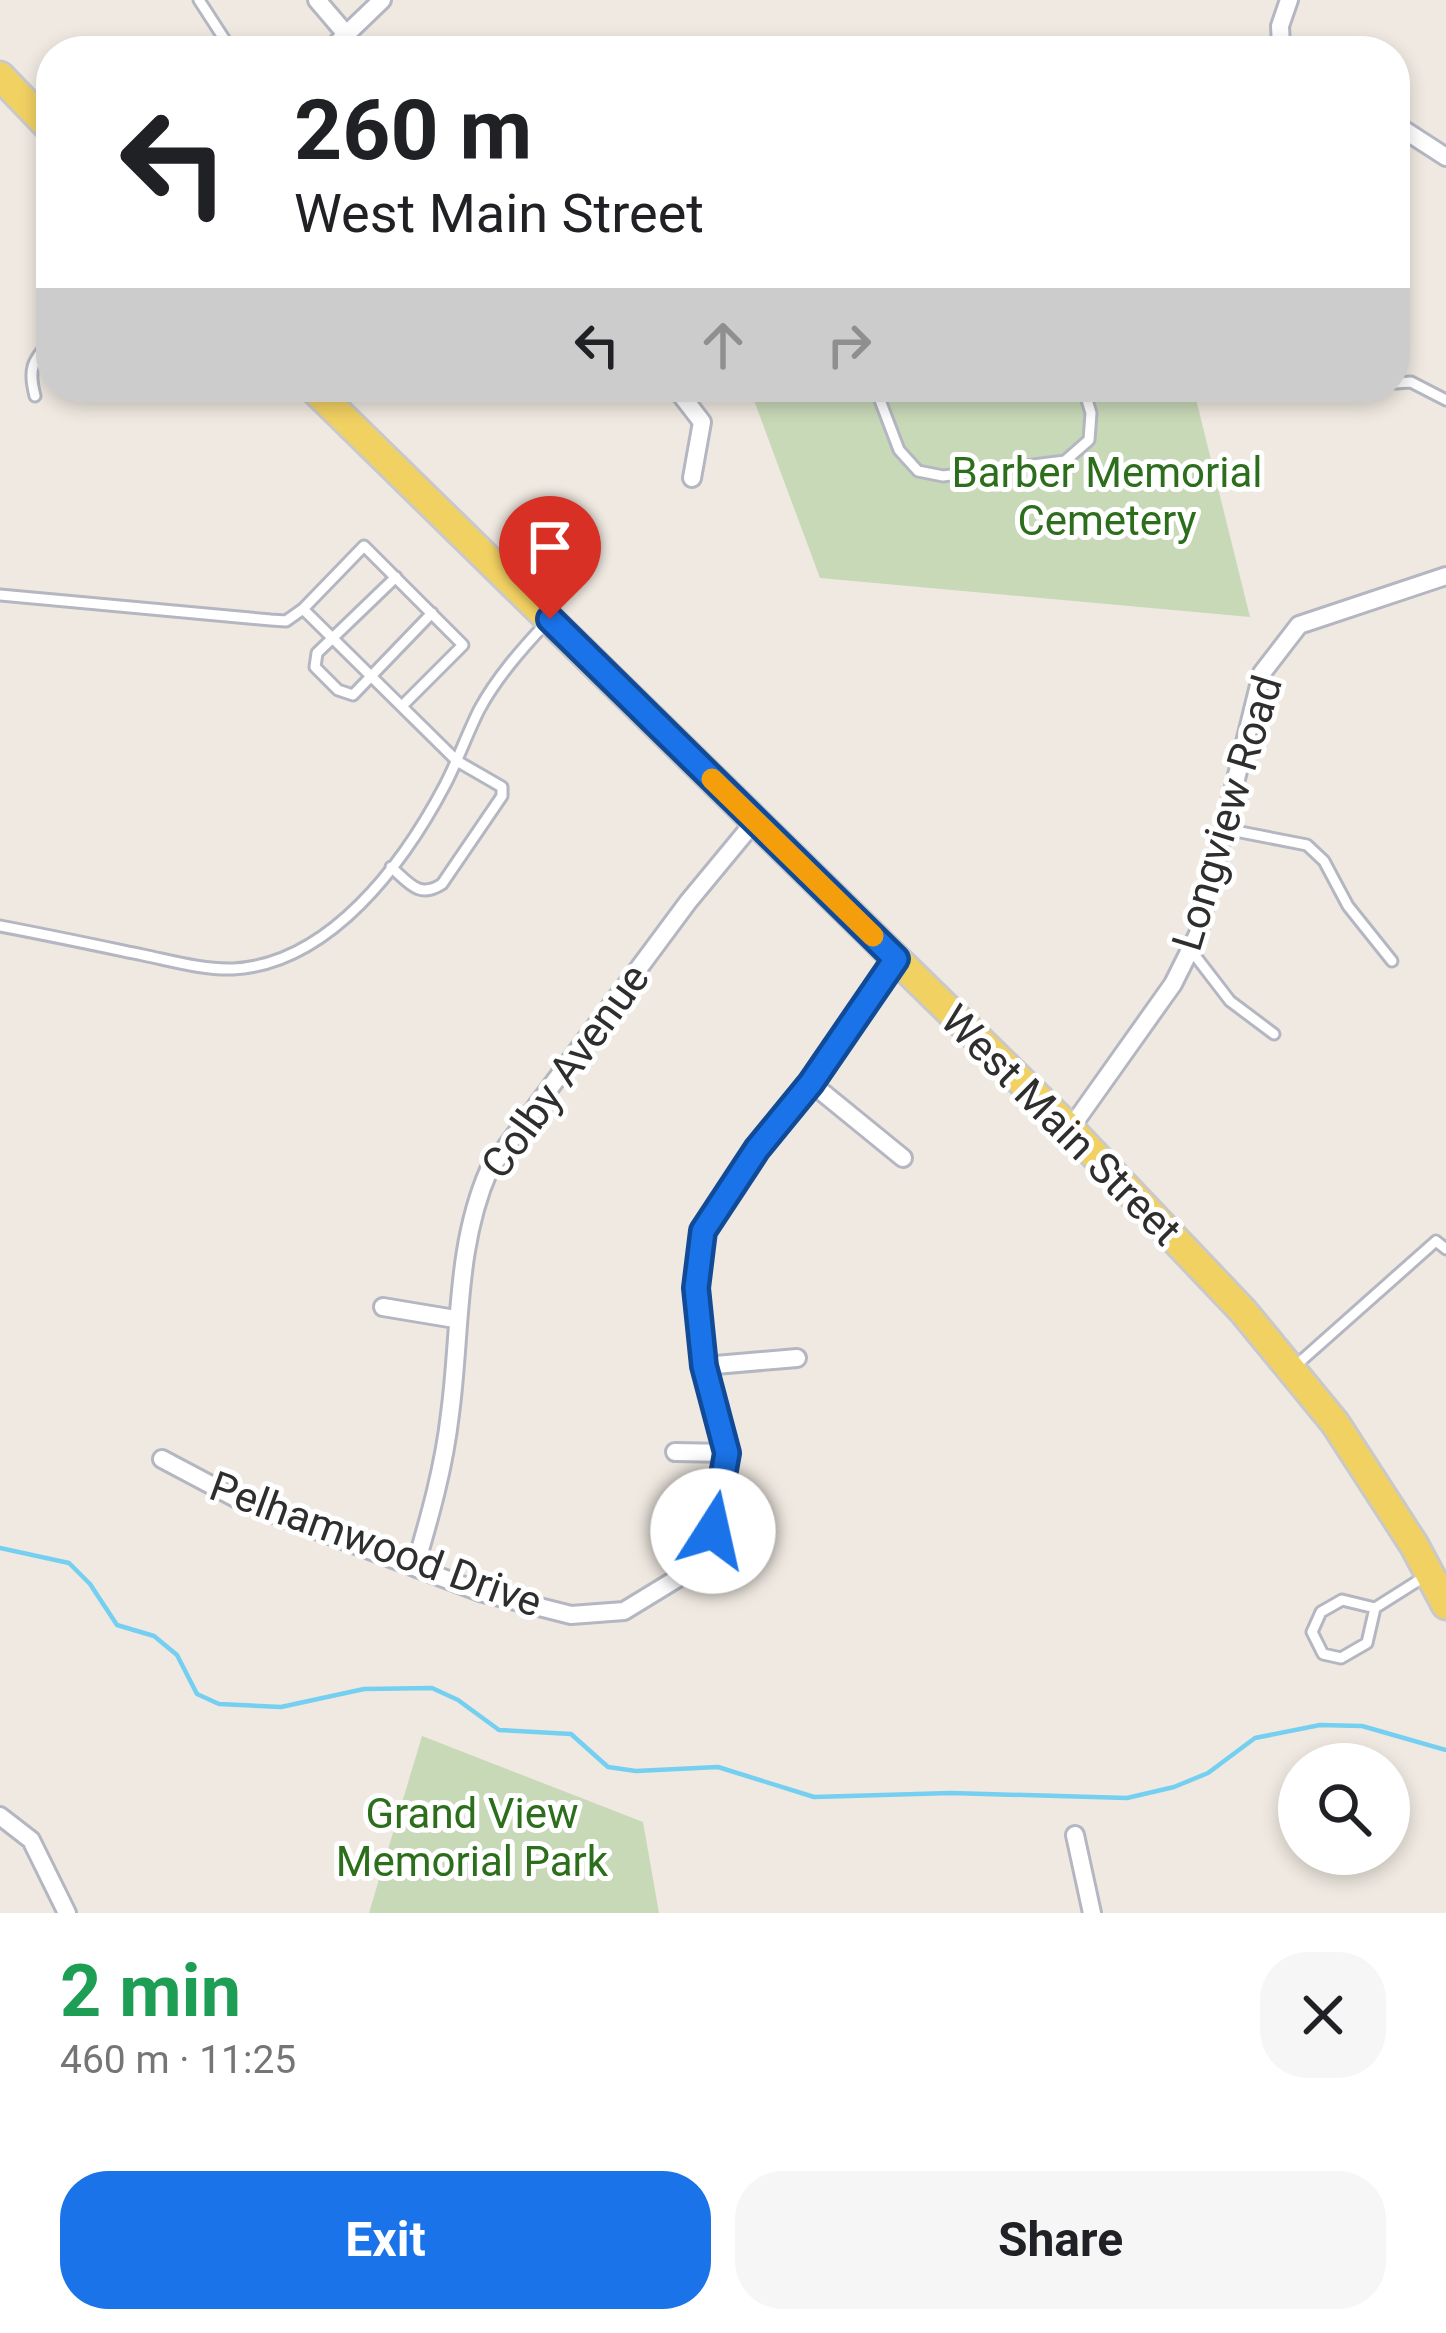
<!DOCTYPE html>
<meta charset="utf-8">
<style>
:root{--surface:#fff;--page:#f6f6f6;--text:#202124;--muted:#757577;--accent:#1a73e8}
body{margin:0;font-family:Roboto,sans-serif;background:var(--page);color:var(--text);height:100vh;display:flex;flex-direction:column;font-size:45px;white-space:nowrap}
*{box-sizing:border-box;margin:0}
p{font-size:39px;color:var(--muted)}
.icon{flex:none;width:66px;height:66px;fill:none;stroke:currentColor;stroke-width:2;stroke-linecap:round;stroke-linejoin:round}
.map{position:relative;height:1913px;overflow:hidden}
.sheet{display:flex;flex-direction:column;background:var(--surface);flex:1}
.sheet>*{flex:none}
.guide{position:absolute;left:36px;top:36px;width:1374px;height:366px;border-radius:48px;box-shadow:0 6px 18px #0003;background:#fff;color:var(--text);overflow:hidden}
.tools{position:absolute;left:1278px;top:1743px;display:grid;gap:24px}
.tools a{display:grid;place-items:center;width:132px;height:132px;border-radius:50%;background:var(--surface);box-shadow:0 6px 18px #0003;font-size:60px}
.pin{position:absolute;display:grid;place-items:center;width:102px;height:102px;color:#fff;margin:-123px -51px;border-radius:50% 50% 50% 0;rotate:-45deg;box-shadow:0 0 12px #0007}
.pin .icon{rotate:45deg}
.me{position:absolute;width:132px;margin:-66px;rotate:10deg;stroke-linejoin:round;filter:drop-shadow(0 0 9px #0008)}
.turn{display:flex;align-items:center;gap:42px;height:252px;padding:0 60px;font-size:54px}
.turn .icon{width:156px;height:156px;stroke-width:2.5}
.turn b{display:block;font-size:84px;line-height:102px}
.lanes{display:flex;align-items:center;height:114px;padding:0 60px;background:#0003;justify-content:center;gap:60px;direction:ltr}
.lanes .off{opacity:.35}
.round{display:grid;place-items:center;flex:none;width:126px;height:126px;border-radius:48px;background:var(--page)}
.head{display:flex;align-items:center;justify-content:space-between;height:204px;padding:0 60px}
h1{font-size:72px;font-weight:700;line-height:90px;color:#1e9e55}
.button{display:flex;gap:24px;margin-top:auto;padding:24px 60px}
.button a{flex:1;height:138px;border-radius:48px;background:var(--accent);color:#fff;font-size:48px;font-weight:700;line-height:138px;text-align:center}
.button a+a{background:var(--page);color:var(--text)}
.map>svg:first-child{display:block}
.cemetery{fill:#c8d9b8}
.lines{fill:none;stroke-linecap:round;stroke-linejoin:round}
.stream{stroke:#75cff0;stroke-width:4.5}
.lane-casing{stroke:#b4b7c1;stroke-width:15}
.street-casing{stroke:#b4b7c1;stroke-width:22}
.primary-casing{stroke:#c9c9c9;stroke-width:33}
.lane{stroke:#fff;stroke-width:9}
.street{stroke:#fff;stroke-width:16}
.primary{stroke:#f2d163;stroke-width:27}
.route-casing{stroke:#114b97;stroke-width:30}
.route{stroke:#1a73e8;stroke-width:21}
.slow{stroke:#f59e0b;stroke-width:21}
.labels{text-anchor:middle;dominant-baseline:central;stroke-width:10;stroke-linejoin:round;paint-order:stroke}
.park-label{font-size:42px;fill:#2c6e1b;stroke:#fff}
.street-label{font-size:42px;fill:#2e2e2e;stroke:#fff}
</style>
<div class="map">
<svg width="1446" height="1913" viewBox="0 0 1446 1913">
<rect width="100%" height="100%" fill="#efe9e1"/>
<path class="cemetery" d="M 749,387 L 1193,387 L 1250,617 L 820,578 Z
M 422,1736 L 643,1822 L 659,1913 L 369,1913 Z"/>
<g class="lines">
<path class="stream" d="M 0,1548 L 69,1563 L 90,1584 L 117,1625 L 154,1636 L 177,1655 L 197,1694 L 219,1704 L 281,1707 L 364,1689 L 432,1688 L 458,1700 L 499,1730 L 571,1734 L 608,1767 L 636,1771 L 718,1767 L 814,1797 L 951,1793 L 1127,1798 L 1174,1787 L 1208,1773 L 1255,1738 L 1320,1725 L 1362,1726 L 1446,1750"/>
<defs>
<path id="lane" d="M 199,0 L 232,51
M 1395,383 L 1411,382 L 1446,400
M 875,387 L 899,450 L 918,471 L 943,476 L 1065,461 L 1089,440 L 1091,413 L 1083,387
M 1332,388 L 1349,387
M 35,396 C 28,369 32,361 51,340
M 396,577 L 317,653 L 315,667 L 338,690 L 353,695 L 432,613
M 0,595 L 271,620 L 286,621 L 303,609 L 457,761 L 502,787 L 502,796 L 442,884 C 419,899 409,883 391,867
M 303,609 L 364,546 L 463,645 L 402,706
M 1225,829 L 1307,845 L 1324,861 L 1348,906 L 1392,961
M 0,926 C 48,935 95,945 143,955 C 172,961 204,970 233,969 C 330,964 404,863 445,785 C 458,760 467,734 479,710 C 497,677 521,650 546,623
M 1190,949 L 1230,1001 L 1274,1034
M 1293,1368 L 1436,1241 L 1446,1249
M 1375,1608 L 1367,1643 L 1341,1658 L 1323,1654 L 1312,1632 L 1321,1612 L 1342,1600 L 1375,1608 L 1424,1577"/>
<path id="street" d="M 317,0 L 346,34
M 329,51 L 382,0
M 1287,51 L 1281,46 L 1280,26 L 1289,0
M 1395,124 L 1446,157
M 675,387 L 702,422 L 692,478
M 811,1083 L 903,1158
M 1070,1129 L 1173,984 L 1198,934 L 1262,673 L 1299,625 L 1446,576
M 383,1307 L 455,1319
M 704,1366 L 797,1358
M 675,1452 L 727,1453
M 162,1459 L 245,1503 L 480,1592 L 571,1615 L 624,1611 L 678,1578 L 713,1531 L 727,1453 L 704,1366 L 696,1287 L 703,1231 L 757,1149 L 811,1083 L 896,959
M 415,1567 C 430,1516 444,1467 450,1414 C 461,1333 455,1247 489,1170 L 688,902 L 755,821
M 0,1816 L 31,1840 L 67,1913
M 1075,1835 L 1092,1913"/>
<path id="primary" d="M 0,76 L 51,129
M 312,387 L 1070,1129 L 1243,1311 L 1335,1423 L 1414,1545 L 1446,1605"/>
</defs>
<use href="#lane" class="lane-casing"/>
<use href="#street" class="street-casing"/>
<use href="#primary" class="primary-casing"/>
<use href="#lane" class="lane"/>
<use href="#street" class="street"/>
<use href="#primary" class="primary"/>
</g>
<g class="lines">
<defs>
<path id="route" d="M 550,619 L 896,959 L 811,1083 L 757,1149 L 703,1231 L 696,1288 L 704,1366 L 727,1453 L 713,1531"/>
</defs>
<use href="#route" class="route-casing"/>
<use href="#route" class="route"/>
<path class="slow" d="M 712,779 L 873,936"/>
</g>
<g class="labels">
<g class="park-label">
<text x="1107" y="472">Barber Memorial<tspan x="1107" dy="48">Cemetery</tspan></text>
<text x="472" y="1813">Grand View<tspan x="472" dy="48">Memorial Park</tspan></text>
</g>
<g class="street-label">
<text transform="translate(1227 813) rotate(-73)">Longview Road</text>
<text transform="translate(565 1071) rotate(-54)">Colby Avenue</text>
<text transform="translate(1061 1125) rotate(45)">West Main Street</text>
<text transform="translate(376 1544) rotate(20)">Pelhamwood Drive</text>
</g>
</g>
</svg>
<div class="tools">
<a><svg class="icon" aria-label="search" viewBox="0 0 24 24"><circle cx="10" cy="10" r="6"/><path d="M15 15l6 6"/></svg></a>
</div>
<div class="pin" style="left:550px;top:619px;background:#d93025"><svg class="icon" aria-label="arrive" viewBox="0 0 24 24"><path d="M6 21V4h12l-3 4 3 4H6"/></svg></div>
<svg class="me" style="left:713px;top:1531px" viewBox="-20 -20 40 40"><circle r="19" fill="#fff"/><path d="M0-13L10 11 0 6-10 11z" fill="#1a73e8"/></svg>
<div class="guide">
<div class="turn"><svg class="icon" aria-label="left" viewBox="0 0 24 24"><path d="M17 20v-9H6M10 6l-5 5 5 5"/></svg><div><b>260 m</b>West Main Street</div></div>
<div class="lanes"><svg class="icon" aria-label="left" viewBox="0 0 24 24"><path d="M17 20v-9H6M10 6l-5 5 5 5"/></svg><svg class="icon off" aria-label="ahead" viewBox="0 0 24 24"><path d="M12 20V5M6 11l6-6 6 6"/></svg><svg class="icon off" aria-label="right" viewBox="0 0 24 24"><path d="M7 20v-9h11M14 6l5 5-5 5"/></svg></div>
</div>
</div>
<section class="sheet">
<div class="head"><div><h1>2 min</h1><p>460 m · 11:25</p></div><a class="round"><svg class="icon" aria-label="close" viewBox="0 0 24 24"><path d="M6 6l12 12M18 6L6 18"/></svg></a></div>
<div class="button"><a>Exit</a><a>Share</a></div>
</section>
